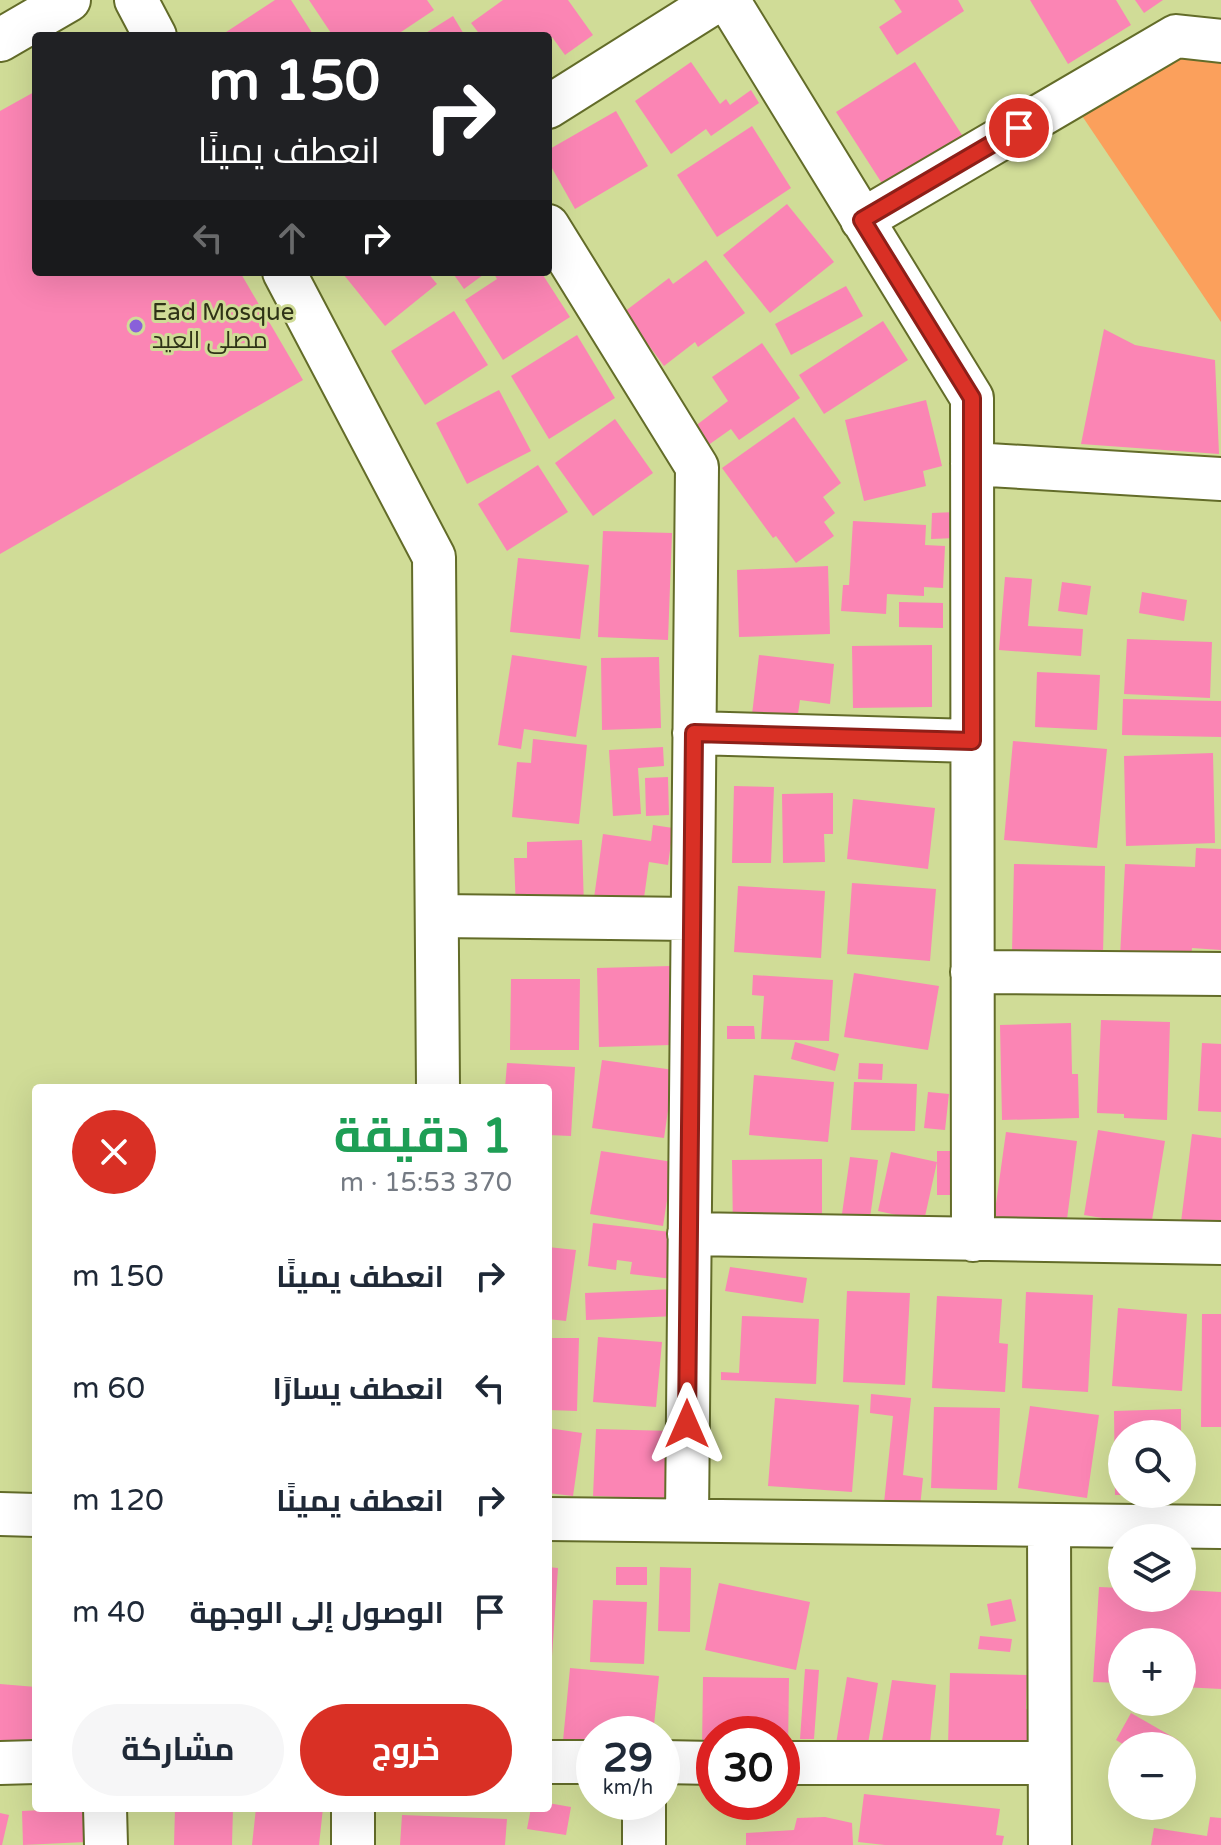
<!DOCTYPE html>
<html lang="ar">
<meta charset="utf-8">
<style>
:root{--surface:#fff;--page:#f6f6f7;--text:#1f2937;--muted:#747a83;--accent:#d93025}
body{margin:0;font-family:"Varela Round",Cairo,sans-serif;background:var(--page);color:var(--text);direction:rtl;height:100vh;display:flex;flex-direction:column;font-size:30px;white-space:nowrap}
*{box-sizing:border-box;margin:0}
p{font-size:26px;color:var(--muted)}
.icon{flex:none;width:44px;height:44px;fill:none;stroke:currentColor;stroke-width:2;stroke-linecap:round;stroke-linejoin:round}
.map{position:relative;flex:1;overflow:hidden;direction:ltr}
.panel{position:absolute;left:32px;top:1084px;width:520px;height:728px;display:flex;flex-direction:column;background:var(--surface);border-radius:8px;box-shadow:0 8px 32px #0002;direction:rtl}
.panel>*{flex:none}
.hud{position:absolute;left:32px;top:32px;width:520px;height:244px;border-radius:8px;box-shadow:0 8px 32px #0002;direction:rtl;background:#202124;color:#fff;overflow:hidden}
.tools{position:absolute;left:1108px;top:1420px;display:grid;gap:16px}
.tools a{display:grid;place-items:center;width:88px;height:88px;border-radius:50%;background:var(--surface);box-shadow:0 8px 32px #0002;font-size:40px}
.speed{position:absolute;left:576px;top:1716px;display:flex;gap:16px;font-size:40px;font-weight:700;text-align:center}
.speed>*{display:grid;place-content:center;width:104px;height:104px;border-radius:50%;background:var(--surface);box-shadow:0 8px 32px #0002;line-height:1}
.speed small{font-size:20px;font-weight:400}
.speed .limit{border:12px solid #d22;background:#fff;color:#111}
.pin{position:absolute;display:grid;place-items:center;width:68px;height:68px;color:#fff;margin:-34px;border:4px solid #fff;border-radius:50%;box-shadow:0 2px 8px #0007}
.me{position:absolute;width:88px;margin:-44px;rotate:0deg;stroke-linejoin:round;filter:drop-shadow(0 0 6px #0008)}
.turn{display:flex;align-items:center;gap:28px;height:168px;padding:0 40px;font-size:36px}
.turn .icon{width:104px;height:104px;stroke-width:2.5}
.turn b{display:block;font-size:56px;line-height:68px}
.lanes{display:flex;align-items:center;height:76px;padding:0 40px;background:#0003;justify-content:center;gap:40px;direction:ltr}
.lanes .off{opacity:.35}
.round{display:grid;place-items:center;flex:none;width:84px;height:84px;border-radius:42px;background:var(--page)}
.head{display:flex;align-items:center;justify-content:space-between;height:136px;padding:0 40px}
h1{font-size:48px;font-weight:700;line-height:60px;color:#1e9e55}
.primary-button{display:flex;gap:16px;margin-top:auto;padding:16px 40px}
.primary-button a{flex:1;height:92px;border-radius:48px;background:var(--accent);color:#fff;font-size:32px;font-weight:700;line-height:92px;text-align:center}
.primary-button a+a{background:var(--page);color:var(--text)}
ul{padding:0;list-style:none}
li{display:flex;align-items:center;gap:24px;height:112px;padding:0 40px}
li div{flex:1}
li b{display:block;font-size:30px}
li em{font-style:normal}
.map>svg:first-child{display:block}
.green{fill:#fba05c}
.building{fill:#fb85b4}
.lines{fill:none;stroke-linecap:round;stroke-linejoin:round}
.minor-casing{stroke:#636c29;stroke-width:46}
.minor{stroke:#fff;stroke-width:42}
.route-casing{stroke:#8d1f18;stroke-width:20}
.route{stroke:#d93025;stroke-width:14}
.poi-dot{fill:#8960da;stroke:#d0dc97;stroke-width:3}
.labels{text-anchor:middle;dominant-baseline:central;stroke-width:6;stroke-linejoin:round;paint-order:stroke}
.poi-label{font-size:24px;fill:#2f3317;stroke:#d0dc97;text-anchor:start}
</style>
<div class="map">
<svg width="1221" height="1845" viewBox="0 0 1221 1845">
<rect width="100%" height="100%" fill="#d0dc97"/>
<path class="green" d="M 1169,48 L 1221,55 L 1221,322 L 1072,101 Z"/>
<path class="building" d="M 275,0 L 291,0 L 314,36 L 220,36 Z
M 309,0 L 427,0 L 434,10 L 395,36 L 386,36 L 384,33 L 378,36 L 333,36 Z
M 503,0 L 568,0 L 593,35 L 565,55 L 552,37 L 548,40 L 548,36 L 481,36 L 471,23 Z
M 894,0 L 958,0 L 964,11 L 897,55 L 879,27 L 902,12 Z
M 1030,0 L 1116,0 L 1131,25 L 1068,64 Z
M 1135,0 L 1163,0 L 1144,13 Z
M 453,16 L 465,36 L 421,36 Z
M 691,62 L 720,104 L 726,99 L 730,105 L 751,90 L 759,103 L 711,136 L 706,129 L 671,154 L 635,101 Z
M 915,62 L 964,138 L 885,188 L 836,112 Z
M 36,91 L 36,272 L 240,272 L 303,380 L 0,554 L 0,111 Z
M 616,111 L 648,166 L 575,209 L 548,161 L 548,150 Z
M 752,126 L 791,188 L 717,237 L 677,175 Z
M 787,204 L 834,262 L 770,313 L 723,255 Z
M 706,260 L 745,313 L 698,347 L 695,342 L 664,366 L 624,312 L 669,278 L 673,284 Z
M 348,272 L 427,272 L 437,284 L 385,326 L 344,275 Z
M 452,272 L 487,272 L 464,289 Z
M 493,272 L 541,272 L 570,317 L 503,360 L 465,300 L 497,279 Z
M 846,286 L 863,316 L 791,355 L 775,324 Z
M 454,311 L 488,365 L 425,405 L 391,351 Z
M 883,321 L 908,360 L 824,414 L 799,375 Z
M 1104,329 L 1135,345 L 1215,360 L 1219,454 L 1081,444 Z
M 577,335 L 615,398 L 549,439 L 511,376 Z
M 762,343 L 800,398 L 739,440 L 731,429 L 707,446 L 694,427 L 728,401 L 712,377 Z
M 499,390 L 531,451 L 467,484 L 436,423 Z
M 926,400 L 942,466 L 923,471 L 926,486 L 864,501 L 845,420 Z
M 794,417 L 841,483 L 823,497 L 835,513 L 824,522 L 834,536 L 796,563 L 776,536 L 773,538 L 722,468 Z
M 615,419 L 653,473 L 593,516 L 555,463 Z
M 538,465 L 568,512 L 507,551 L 478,504 Z
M 956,512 L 956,538 L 931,539 L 932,513 Z
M 853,521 L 926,525 L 925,545 L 945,546 L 943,588 L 924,587 L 924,596 L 887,594 L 886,614 L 841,611 L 843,585 L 849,585 Z
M 603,531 L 672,533 L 668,640 L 598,637 Z
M 518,558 L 589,565 L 580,639 L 510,632 Z
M 828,566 L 830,634 L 739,637 L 737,570 Z
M 1005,577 L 1032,579 L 1028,626 L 1083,629 L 1081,656 L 999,650 Z
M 1062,582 L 1091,586 L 1087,615 L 1058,611 Z
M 1142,592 L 1187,600 L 1184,621 L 1139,613 Z
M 899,602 L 943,603 L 943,628 L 899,627 Z
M 1127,639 L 1212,642 L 1210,698 L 1124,694 Z
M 932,645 L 932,707 L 853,708 L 852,646 Z
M 512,655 L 587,666 L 576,737 L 524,729 L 521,749 L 498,745 Z
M 759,655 L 834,664 L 830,704 L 800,700 L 796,728 L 751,723 Z
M 659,657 L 661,728 L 602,730 L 601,658 Z
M 1037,672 L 1100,675 L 1097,730 L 1035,727 Z
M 1123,699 L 1221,701 L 1221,737 L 1122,735 Z
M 533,739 L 587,745 L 579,824 L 512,817 L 517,762 L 531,763 Z
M 1013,741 L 1107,749 L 1097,848 L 1004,840 Z
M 663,747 L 664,766 L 638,768 L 641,814 L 613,816 L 609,750 Z
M 1213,753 L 1215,843 L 1126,846 L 1124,756 Z
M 668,777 L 669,815 L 646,816 L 645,778 Z
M 734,786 L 774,787 L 771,863 L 732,863 Z
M 833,793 L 833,834 L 824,834 L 825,862 L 783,863 L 782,794 Z
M 853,799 L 935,808 L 928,869 L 847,859 Z
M 653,825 L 673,828 L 668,865 L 649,862 L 642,912 L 593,905 L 603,834 L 651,841 Z
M 582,840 L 584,908 L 516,910 L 514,858 L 527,858 L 527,842 Z
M 1196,848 L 1221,849 L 1221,950 L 1192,948 L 1191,959 L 1120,956 L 1125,864 L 1195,867 Z
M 1014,864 L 1105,866 L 1103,954 L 1012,952 Z
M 852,883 L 936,889 L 930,961 L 847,954 Z
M 738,886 L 825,891 L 821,958 L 734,952 Z
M 670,966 L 671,1045 L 599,1047 L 597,968 Z
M 854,973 L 939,986 L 928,1050 L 844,1037 Z
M 753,975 L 833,980 L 829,1041 L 761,1039 L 764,996 L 752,995 Z
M 511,979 L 580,979 L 579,1050 L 510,1050 Z
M 1101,1020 L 1170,1022 L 1167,1120 L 1124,1118 L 1124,1114 L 1097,1113 Z
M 1071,1023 L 1072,1074 L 1078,1074 L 1079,1118 L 1002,1120 L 1000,1025 Z
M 727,1026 L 754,1026 L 755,1039 L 727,1039 Z
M 795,1042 L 839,1054 L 835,1071 L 791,1059 Z
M 1202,1043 L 1221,1044 L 1221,1112 L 1198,1111 Z
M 602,1060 L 674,1070 L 664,1138 L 592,1128 Z
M 507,1063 L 575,1067 L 571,1136 L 548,1135 L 548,1088 L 505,1088 Z
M 859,1063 L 883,1064 L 882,1080 L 858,1079 Z
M 754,1075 L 834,1082 L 828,1142 L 749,1135 Z
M 854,1082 L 917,1084 L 915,1131 L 851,1130 Z
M 928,1092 L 949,1094 L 945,1130 L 924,1128 Z
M 1098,1130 L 1165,1141 L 1151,1226 L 1084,1215 Z
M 1006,1132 L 1077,1141 L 1066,1227 L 994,1218 Z
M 1192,1134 L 1221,1138 L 1221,1235 L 1180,1230 Z
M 601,1151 L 673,1162 L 663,1226 L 590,1214 Z
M 937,1151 L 952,1151 L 952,1195 L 937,1195 Z
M 891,1152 L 937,1162 L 924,1221 L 878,1211 Z
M 850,1157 L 878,1160 L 870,1218 L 842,1214 Z
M 822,1159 L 822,1233 L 733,1233 L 732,1160 Z
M 593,1223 L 679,1233 L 673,1279 L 630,1274 L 632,1262 L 617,1260 L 616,1270 L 588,1266 Z
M 548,1247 L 576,1250 L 566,1321 L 548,1319 Z
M 730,1267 L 807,1278 L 803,1303 L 725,1291 Z
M 675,1289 L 676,1316 L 586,1320 L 585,1293 Z
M 847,1291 L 910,1293 L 905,1385 L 843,1382 Z
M 1026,1292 L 1093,1295 L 1088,1392 L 1022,1388 Z
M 937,1296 L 1002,1299 L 999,1343 L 1008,1344 L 1005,1392 L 932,1388 Z
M 1118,1308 L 1187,1314 L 1182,1391 L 1112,1386 Z
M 1202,1314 L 1221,1314 L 1221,1427 L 1201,1427 Z
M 742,1316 L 819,1319 L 816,1384 L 721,1380 L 721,1372 L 739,1373 Z
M 598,1337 L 662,1342 L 656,1407 L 593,1402 Z
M 548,1338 L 579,1338 L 577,1411 L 548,1410 Z
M 871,1394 L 911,1398 L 903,1475 L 923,1478 L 920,1507 L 884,1503 L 893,1416 L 870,1413 Z
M 775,1398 L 859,1405 L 852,1492 L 768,1486 Z
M 1030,1406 L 1099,1415 L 1087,1498 L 1018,1488 Z
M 934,1407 L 1000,1408 L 997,1490 L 931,1488 Z
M 1181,1409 L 1181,1434 L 1122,1434 L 1122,1495 L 1115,1495 L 1114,1411 Z
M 548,1428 L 582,1433 L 573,1496 L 548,1493 Z
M 596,1429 L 671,1431 L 668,1499 L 593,1496 Z
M 548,1567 L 558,1568 L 552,1656 L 548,1656 Z
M 616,1567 L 647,1567 L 647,1585 L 616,1585 Z
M 660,1567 L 691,1568 L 690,1632 L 658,1631 Z
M 719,1583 L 810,1602 L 796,1670 L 705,1650 Z
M 1099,1587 L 1122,1588 L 1122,1598 L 1182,1598 L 1182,1592 L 1186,1590 L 1221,1592 L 1221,1689 L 1182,1687 L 1182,1642 L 1122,1642 L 1122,1683 L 1093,1682 Z
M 1011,1599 L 1016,1621 L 991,1626 L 987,1604 Z
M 593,1600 L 647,1602 L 644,1664 L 590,1662 Z
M 980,1636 L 1012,1639 L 1010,1652 L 978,1649 Z
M 570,1668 L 659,1676 L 654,1725 L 626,1722 L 626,1734 L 594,1734 L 594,1737 L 591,1737 L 589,1753 L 562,1751 Z
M 805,1669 L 819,1670 L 814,1739 L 800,1739 Z
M 950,1673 L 1027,1675 L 1026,1709 L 1032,1709 L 1031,1748 L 948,1745 Z
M 703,1677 L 789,1678 L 788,1749 L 782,1749 L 782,1734 L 714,1734 L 714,1749 L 702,1749 Z
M 847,1677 L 878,1683 L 867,1750 L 836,1744 Z
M 892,1680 L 936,1685 L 929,1752 L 881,1747 Z
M 0,1684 L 36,1687 L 36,1745 L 0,1742 Z
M 1131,1713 L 1178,1740 L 1174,1746 L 1126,1746 L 1116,1740 Z
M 864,1794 L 1000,1809 L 996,1835 L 1004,1836 L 1002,1845 L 885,1845 L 858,1842 Z
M 548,1803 L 571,1807 L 566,1835 L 527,1829 L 531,1808 L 548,1808 Z
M 85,1808 L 86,1842 L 23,1845 L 22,1811 Z
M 175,1808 L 233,1808 L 232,1845 L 174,1845 Z
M 256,1808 L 323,1808 L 319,1845 L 252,1845 Z
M 0,1813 L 9,1815 L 2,1845 L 0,1845 Z
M 402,1815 L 507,1819 L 505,1845 L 400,1845 Z
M 825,1817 L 852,1823 L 853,1845 L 746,1845 L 746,1833 L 794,1830 L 797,1818 Z
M 1210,1817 L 1221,1818 L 1221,1845 L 1151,1845 L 1154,1828 L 1207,1836 Z"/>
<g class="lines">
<defs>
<path id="minor" d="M 136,0 L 155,36
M 728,0 L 972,398 L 973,1240
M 0,40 L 69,0
M 548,107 L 718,0
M 862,220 L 1176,36 L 1221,41
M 548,226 L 697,467 L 687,1519
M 284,272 L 434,557 L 438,1088
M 972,464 L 1221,479
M 694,733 L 972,741
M 437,916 L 692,919
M 972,972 L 1221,974
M 689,1234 L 1221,1243
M 0,1514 L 36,1515
M 548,1519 L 1221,1527
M 1049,1526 L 1050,1845
M 548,1762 L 594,1762
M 662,1762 L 714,1763
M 0,1763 L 36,1762
M 782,1763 L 1049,1763
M 105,1808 L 106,1845
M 353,1845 L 353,1808
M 644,1845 L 644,1802"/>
</defs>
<use href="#minor" class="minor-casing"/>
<use href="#minor" class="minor"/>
</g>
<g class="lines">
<defs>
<path id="route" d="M 687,1424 L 694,733 L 972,741 L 972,398 L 862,220 L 1019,128"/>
</defs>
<use href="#route" class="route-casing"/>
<use href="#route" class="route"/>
</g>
<circle class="poi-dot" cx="136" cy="326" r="8"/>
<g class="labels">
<g class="poi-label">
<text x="152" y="312">Ead Mosque<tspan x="152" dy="28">مصلى العيد</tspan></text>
</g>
</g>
</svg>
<div class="tools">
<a><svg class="icon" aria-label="search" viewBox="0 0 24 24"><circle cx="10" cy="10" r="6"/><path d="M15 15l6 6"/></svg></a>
<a><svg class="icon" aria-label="layers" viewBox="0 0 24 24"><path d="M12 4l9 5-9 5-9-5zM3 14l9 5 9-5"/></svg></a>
<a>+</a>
<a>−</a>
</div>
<div class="speed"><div>29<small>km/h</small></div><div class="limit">30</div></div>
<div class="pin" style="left:1019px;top:128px;background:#d93025"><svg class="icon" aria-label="arrive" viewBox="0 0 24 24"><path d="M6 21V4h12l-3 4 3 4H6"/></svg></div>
<svg class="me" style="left:687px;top:1424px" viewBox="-20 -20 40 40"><path d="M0-17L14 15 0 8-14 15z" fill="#d93025" stroke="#fff" stroke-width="4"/></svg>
<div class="hud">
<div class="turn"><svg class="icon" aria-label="right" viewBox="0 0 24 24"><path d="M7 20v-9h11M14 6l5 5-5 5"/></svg><div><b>150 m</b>انعطف يمينًا</div></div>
<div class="lanes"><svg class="icon off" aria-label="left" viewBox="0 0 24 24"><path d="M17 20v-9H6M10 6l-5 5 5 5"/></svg><svg class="icon off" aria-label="ahead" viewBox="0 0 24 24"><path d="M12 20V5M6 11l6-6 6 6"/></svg><svg class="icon" aria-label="right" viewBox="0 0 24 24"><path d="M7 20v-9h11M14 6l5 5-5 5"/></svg></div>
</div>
<section class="panel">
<div class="head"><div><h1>1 دقيقة</h1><p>370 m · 15:53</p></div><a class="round" style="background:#d93025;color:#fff"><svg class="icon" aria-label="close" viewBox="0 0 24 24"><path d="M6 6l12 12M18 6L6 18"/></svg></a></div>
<ul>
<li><svg class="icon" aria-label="right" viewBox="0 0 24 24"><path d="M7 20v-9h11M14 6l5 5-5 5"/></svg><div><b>انعطف يمينًا</b></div><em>150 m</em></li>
<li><svg class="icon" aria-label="left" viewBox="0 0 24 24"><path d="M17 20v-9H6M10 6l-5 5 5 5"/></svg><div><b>انعطف يسارًا</b></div><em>60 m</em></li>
<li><svg class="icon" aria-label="right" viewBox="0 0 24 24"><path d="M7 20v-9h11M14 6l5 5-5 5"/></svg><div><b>انعطف يمينًا</b></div><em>120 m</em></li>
<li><svg class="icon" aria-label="arrive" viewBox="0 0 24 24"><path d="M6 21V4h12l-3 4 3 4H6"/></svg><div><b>الوصول إلى الوجهة</b></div><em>40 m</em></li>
</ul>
<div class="primary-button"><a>خروج</a><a>مشاركة</a></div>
</section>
</div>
